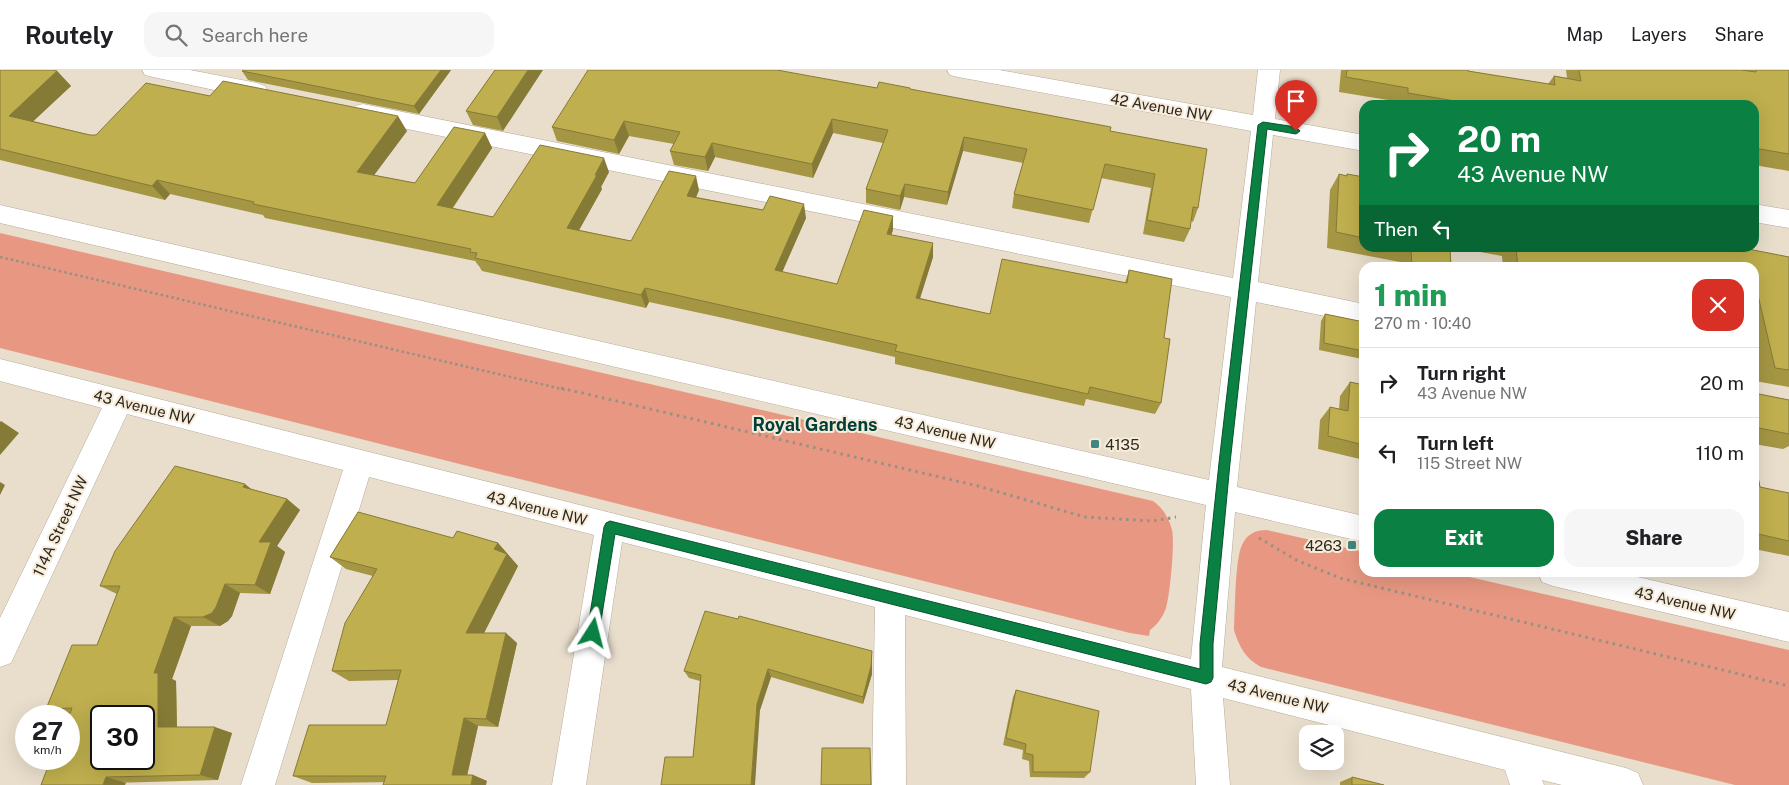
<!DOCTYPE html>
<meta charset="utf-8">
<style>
:root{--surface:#fff;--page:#f6f6f6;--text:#202124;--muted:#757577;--line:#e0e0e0;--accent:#0b8043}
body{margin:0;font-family:"Public Sans",sans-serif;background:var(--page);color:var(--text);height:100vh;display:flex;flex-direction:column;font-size:19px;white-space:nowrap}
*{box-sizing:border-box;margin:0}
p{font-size:16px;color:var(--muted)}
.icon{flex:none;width:28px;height:28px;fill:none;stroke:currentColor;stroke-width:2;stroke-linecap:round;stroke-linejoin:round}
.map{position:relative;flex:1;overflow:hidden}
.sheet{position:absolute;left:1359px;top:192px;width:400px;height:315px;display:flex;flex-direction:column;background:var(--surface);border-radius:15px;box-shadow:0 5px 20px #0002}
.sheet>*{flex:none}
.guide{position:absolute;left:1359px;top:30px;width:400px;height:152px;border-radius:15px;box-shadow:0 5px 20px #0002;background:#0b8043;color:#fff;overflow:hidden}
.buttons{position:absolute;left:1299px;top:655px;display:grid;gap:10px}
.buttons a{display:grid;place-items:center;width:45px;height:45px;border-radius:10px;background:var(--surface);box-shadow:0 5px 20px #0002;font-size:25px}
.speed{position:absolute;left:15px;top:635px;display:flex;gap:10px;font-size:25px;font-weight:700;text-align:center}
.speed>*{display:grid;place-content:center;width:65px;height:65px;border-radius:50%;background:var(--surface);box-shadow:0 5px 20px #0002;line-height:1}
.speed small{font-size:12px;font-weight:400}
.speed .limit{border:2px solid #111;border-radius:8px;background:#fff;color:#111}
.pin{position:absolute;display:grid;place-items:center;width:42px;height:42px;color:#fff;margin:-51px -21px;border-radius:50% 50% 50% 0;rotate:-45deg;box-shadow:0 0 5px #0007}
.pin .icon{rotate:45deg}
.me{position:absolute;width:55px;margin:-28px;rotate:9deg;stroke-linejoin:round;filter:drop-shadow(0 0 4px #0008)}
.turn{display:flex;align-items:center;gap:18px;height:105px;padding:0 15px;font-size:22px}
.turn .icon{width:65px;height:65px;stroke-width:2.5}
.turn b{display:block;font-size:35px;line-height:42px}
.then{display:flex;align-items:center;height:48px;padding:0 15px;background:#0003;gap:10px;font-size:19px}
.round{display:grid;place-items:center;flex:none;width:52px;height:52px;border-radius:15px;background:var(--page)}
.summary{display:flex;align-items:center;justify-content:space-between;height:85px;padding:0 15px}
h1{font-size:30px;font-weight:800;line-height:38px;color:#1e9e55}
.cta{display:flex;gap:10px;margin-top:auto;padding:10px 15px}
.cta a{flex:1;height:58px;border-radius:15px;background:var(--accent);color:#fff;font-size:20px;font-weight:800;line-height:58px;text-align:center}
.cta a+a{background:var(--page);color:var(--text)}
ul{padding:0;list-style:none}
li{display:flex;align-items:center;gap:15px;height:70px;padding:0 15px;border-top:1px solid var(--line)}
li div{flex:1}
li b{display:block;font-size:19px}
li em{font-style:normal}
header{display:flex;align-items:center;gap:30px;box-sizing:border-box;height:70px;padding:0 25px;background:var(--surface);border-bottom:1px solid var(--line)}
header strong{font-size:24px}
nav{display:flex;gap:28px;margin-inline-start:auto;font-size:18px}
.search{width:350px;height:45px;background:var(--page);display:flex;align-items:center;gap:12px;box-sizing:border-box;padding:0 18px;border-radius:15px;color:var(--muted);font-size:19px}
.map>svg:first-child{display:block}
.green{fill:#e89882}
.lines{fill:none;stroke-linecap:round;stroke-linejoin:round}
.minor-casing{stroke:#b6ab9a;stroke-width:1}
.path-far1{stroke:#989083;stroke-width:2.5;stroke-dasharray:2.5 3;stroke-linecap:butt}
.path{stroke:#989083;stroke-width:3;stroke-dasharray:2.5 4.5;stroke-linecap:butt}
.minor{fill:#fff;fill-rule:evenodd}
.wall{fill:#a49643}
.shaded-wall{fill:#867a37}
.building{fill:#bfaf4e;stroke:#867a37;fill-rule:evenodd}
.route{fill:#0b8043;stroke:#07532c}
.poi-dot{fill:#42877f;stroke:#f7ebd9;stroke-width:2}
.labels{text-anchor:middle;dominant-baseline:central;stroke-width:4;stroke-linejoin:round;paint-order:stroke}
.street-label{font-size:15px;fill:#2c2821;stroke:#f7ebd9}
.poi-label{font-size:15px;fill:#2c2821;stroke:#f7ebd9;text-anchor:start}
.quarter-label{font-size:18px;font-weight:bold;fill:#00403a;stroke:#f7ebd9}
</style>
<header>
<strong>Routely</strong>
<div class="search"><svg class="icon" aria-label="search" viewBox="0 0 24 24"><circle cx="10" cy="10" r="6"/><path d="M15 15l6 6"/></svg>Search here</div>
<nav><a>Map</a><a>Layers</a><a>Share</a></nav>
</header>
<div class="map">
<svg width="1789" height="715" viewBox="0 0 1789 715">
<rect width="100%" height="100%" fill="#e9decc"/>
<path class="green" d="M 0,163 L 1153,431 C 1163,438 1169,448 1172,460 C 1175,472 1170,525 1166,538 C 1163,547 1157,555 1150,560 L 1149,566 L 1130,563 L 0,278 Z
M 1267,460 L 1364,482 L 1364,502 L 1452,503 L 1789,580 L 1789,715 L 1735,715 L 1261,597 C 1246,589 1239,577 1234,560 C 1235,541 1235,489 1242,475 C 1247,464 1255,460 1267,460 Z"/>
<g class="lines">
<defs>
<path id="minor" d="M 142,0 L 190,0 L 257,13 L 265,16 L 268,21 L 265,26 L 257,29 L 153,7 L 145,5 Z
M 947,0 L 999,0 L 1253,45 L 1258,0 L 1280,0 L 1275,49 L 1364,65 L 1364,81 L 1273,65 L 1258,212 L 1364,234 L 1364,254 L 1256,232 L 1237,417 L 1364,446 L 1364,472 L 1235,442 L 1222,597 L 1626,698 L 1638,703 L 1643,715 L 1562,715 L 1542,710 L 1544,715 L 1510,715 L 1505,700 L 1223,628 L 1230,715 L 1196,715 L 1191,619 L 905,545 L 906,715 L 872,715 L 875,537 L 622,472 L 586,715 L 552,715 L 594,465 L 369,407 L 275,715 L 241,715 L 343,400 L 127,344 L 11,593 L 0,597 L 0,548 L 102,338 L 0,311 L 0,289 L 1191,589 L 1206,435 L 0,153 L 0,135 L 1209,410 L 1231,227 L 363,50 L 355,48 L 352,42 L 355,36 L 363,34 L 1233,208 L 1251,61 L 958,7 L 950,5 Z
M 1754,134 L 1789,140 L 1789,158 L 1754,152 Z
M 1538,502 L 1616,502 L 1789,542 L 1789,572 L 1553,516 L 1542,512 Z"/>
</defs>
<use href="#minor" class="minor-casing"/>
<path class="path-far1" d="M 0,187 L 566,320"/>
<path class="path" d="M 561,318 L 978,416 L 1085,447 L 1153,451 L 1176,447
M 1259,468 L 1298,491 L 1340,508 L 1789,616"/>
<use href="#minor" class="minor"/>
</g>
<path class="wall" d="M 0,0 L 57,1 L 71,16 L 33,51 L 90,65 L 96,65 L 210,26 L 407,61 L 374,105 L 415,113 L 485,63 L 492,78 L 453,138 L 493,147 L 609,102 L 601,117 L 602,119 L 579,160 L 631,171 L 699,120 L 696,127 L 806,148 L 782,202 L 837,214 L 893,160 L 891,165 L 933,187 L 920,228 L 990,244 L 1125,213 L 1129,200 L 1164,268 L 1161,333 L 1155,344 L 1086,329 L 1084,336 L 895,294 L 895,287 L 728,249 L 649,232 L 646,238 L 482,201 L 479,196 L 478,195 L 475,191 L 265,148 L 263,145 L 170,124 L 165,130 L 0,90 Z
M 244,0 L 451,0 L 419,44 L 248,10 L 242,1 Z
M 495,0 L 503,61 L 473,55 L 466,41 Z
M 1341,0 L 1468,0 L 1468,1 L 1548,14 L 1554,6 L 1567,8 L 1566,0 L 1789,0 L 1789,101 L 1754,95 L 1754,35 L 1400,35 L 1400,32 L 1339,22 Z
M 843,12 L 877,18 L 910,18 L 910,20 L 1110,61 L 1198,138 L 1193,152 L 1191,151 L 1190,159 L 1184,172 L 1143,164 L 1151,118 L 1101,108 L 1089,153 L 1012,138 L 1014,124 L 1023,93 L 963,81 L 947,135 L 904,127 L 900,140 L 866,133 L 866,119 L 883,73 L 833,63 L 813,108 L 715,87 L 708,101 L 674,95 L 670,81 L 674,74 L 629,66 L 619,84 L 557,71 L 552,57 Z
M 1339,104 L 1346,106 L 1347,104 L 1364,107 L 1364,178 L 1450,178 L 1451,198 L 1400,198 L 1400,192 L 1327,178 L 1330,120 Z
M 1458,178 L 1743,178 L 1789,187 L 1789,317 L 1755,311 L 1754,304 L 1754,198 L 1503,198 L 1502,186 Z
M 1325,244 L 1364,252 L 1364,286 L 1362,289 L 1319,280 L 1321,251 Z
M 1350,312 L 1364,315 L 1364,390 L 1318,379 L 1320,350 L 1330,337 L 1339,339 L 1340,326 Z
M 1754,323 L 1789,330 L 1789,376 L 1783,379 L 1754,374 Z
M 1754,386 L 1760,417 L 1789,423 L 1789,486 L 1754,479 Z
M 251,419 L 287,429 L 300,440 L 277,476 L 285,482 L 270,524 L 240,523 L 232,546 L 228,551 L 220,556 L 191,556 L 172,609 L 176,611 L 177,657 L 232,663 L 218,710 L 41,715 L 69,646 L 67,646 L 46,639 L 97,575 L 117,524 L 100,516 Z
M 453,468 L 498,473 L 518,496 L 484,563 L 517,573 L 498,657 L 478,656 L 467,705 L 473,705 L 487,711 L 312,713 L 293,706 L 386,655 L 398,610 L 349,611 L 332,601 L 373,506 L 346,499 L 330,487 Z
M 872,581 L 872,604 L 863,634 L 771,607 L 760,640 L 693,687 L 700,611 L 689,608 L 684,601 Z
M 1016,620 L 1090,702 L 1084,708 L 1030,707 L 1029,691 L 1022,689 L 1023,680 L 1003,675 L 1013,627 Z
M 1352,707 L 1384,715 L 1340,715 L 1340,712 Z"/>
<path class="shaded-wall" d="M 441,0 L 451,0 L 419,44 L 414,36 Z
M 528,0 L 543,0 L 503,61 L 497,47 Z
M 57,1 L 71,16 L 24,60 L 9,46 Z
M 398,46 L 407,61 L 366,116 L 357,102 Z
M 832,49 L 833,63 L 813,108 L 812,94 Z
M 624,51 L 629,66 L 619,84 L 614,70 Z
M 485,63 L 492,78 L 445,149 L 437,135 Z
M 964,67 L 963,81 L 947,135 L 948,122 Z
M 712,73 L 715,87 L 708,101 L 705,87 Z
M 604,88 L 609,102 L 601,117 L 602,119 L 573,171 L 567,158 Z
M 696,106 L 699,120 L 691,140 L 687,126 Z
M 157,110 L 170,124 L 165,130 L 152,116 Z
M 905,114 L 904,127 L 900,140 L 900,126 Z
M 804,134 L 806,148 L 777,214 L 775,200 Z
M 893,146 L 893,160 L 887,178 L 887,164 Z
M 933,173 L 933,187 L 916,241 L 916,228 Z
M 645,218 L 649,232 L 646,238 L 641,225 Z
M 1,351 L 19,363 L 0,385 L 0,352 Z
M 0,412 L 5,415 L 0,425 Z
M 245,414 L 259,425 L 243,417 Z
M 287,429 L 300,440 L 277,476 L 285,482 L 270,524 L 255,515 L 259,472 Z
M 498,473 L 518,496 L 479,573 L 466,563 L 494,479 Z
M 225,514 L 240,523 L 232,546 L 228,551 L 220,556 L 203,547 Z
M 174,547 L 191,556 L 172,609 L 176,611 L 177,663 L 158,657 L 154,603 Z
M 506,563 L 517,573 L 498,657 L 486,649 Z
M 872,581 L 872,604 L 863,634 L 863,627 Z
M 768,599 L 771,607 L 760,640 L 755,715 L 751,715 L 757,634 Z
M 464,648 L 478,656 L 466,711 L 452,705 Z
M 215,657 L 232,663 L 218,710 L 200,705 Z
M 473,705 L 487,711 L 486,715 L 471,715 Z
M 106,707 L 126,713 L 125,715 L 103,715 Z"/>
<path class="building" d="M 0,0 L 53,0 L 57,1 L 9,46 L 90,65 L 96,65 L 146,13 L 210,26 L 223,11 L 398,46 L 357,102 L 415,113 L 454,57 L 485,63 L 437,135 L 493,147 L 540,75 L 604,88 L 595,105 L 597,105 L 567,158 L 631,171 L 669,101 L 696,106 L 687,126 L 763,140 L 770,126 L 804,134 L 775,200 L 837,214 L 864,140 L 893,146 L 887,164 L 933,173 L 916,228 L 990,244 L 1002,189 L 1127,213 L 1129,200 L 1172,209 L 1164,268 L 1170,269 L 1161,333 L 1090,317 L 1088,324 L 895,281 L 897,275 L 725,236 L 645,218 L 641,225 L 475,188 L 477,183 L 470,182 L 471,179 L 253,134 L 254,132 L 157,110 L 152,116 L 0,79 Z
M 244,0 L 441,0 L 414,36 L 242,1 Z
M 495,0 L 528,0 L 497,47 L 466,41 Z
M 588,0 L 777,0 L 843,12 L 877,18 L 879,12 L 910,18 L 910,19 L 1111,57 L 1110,61 L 1207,79 L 1198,138 L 1193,137 L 1190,159 L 1147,150 L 1155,104 L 1105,94 L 1093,140 L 1014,124 L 1027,79 L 964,67 L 948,122 L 905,114 L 900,126 L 866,119 L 888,60 L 832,49 L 812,94 L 712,73 L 705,87 L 670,81 L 680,62 L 624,51 L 614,70 L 552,57 Z
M 1347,0 L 1468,0 L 1468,1 L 1555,15 L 1554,6 L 1581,11 L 1579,0 L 1741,0 L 1756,2 L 1756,0 L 1789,0 L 1789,84 L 1754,78 L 1754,35 L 1478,35 L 1408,23 L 1408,18 L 1346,7 Z
M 1339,104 L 1347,106 L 1347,104 L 1364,107 L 1364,168 L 1336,162 Z
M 1411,178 L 1450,178 L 1451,198 L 1412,198 Z
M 1516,178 L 1743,178 L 1789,187 L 1789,300 L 1775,298 L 1757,221 L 1754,221 L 1754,198 L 1518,198 Z
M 1325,244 L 1364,252 L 1364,281 L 1324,273 Z
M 1350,312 L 1364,315 L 1364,375 L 1328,366 L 1330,337 L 1348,341 Z
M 1754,323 L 1789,330 L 1789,364 L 1754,357 Z
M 1754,386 L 1760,417 L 1789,423 L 1789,471 L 1754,463 Z
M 175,396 L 245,414 L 243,417 L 287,429 L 259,472 L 271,472 L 255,515 L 225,514 L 216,537 L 212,543 L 203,547 L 174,547 L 154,603 L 158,603 L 158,657 L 215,657 L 200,705 L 106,707 L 103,715 L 41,715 L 51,689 L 69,689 L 69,646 L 72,638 L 46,639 L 72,575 L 97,575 L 120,516 L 100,516 L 115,481 ZM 101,646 L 144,646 L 144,689 L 101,689 Z
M 358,442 L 453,468 L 457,461 L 498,473 L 494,479 L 507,484 L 466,563 L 506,563 L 486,649 L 464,648 L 452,705 L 473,705 L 471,715 L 383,715 L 386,706 L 293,706 L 309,655 L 386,655 L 401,600 L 332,601 L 345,553 L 377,499 L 330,487 Z
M 705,541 L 738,549 L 739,546 L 872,581 L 871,596 L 863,627 L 768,599 L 757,634 L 751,715 L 661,715 L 665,687 L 693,687 L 701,605 L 684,601 Z
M 1016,620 L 1099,641 L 1090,702 L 1033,702 L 1033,685 L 1025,683 L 1026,674 L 1006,668 Z
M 822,678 L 870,678 L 871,715 L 821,715 Z
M 1352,707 L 1384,715 L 1352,715 Z"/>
<path class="route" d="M 1263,52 L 1296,57 L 1300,61 L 1296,64 L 1267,59 L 1230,393 L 1213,574 L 1213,608 L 1211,612 L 1206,614 L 615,464 L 599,563 L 598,567 L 593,569 L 588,567 L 587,563 L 604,457 L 606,453 L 610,451 L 1200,599 L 1200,574 L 1219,393 L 1258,55 Z"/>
<g class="poi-dot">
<rect x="1090" y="369" width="10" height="10" rx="2.5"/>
<rect x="1347" y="470" width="10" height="10" rx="2.5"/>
</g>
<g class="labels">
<g class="street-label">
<text transform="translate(1161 37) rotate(10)">42 Avenue NW</text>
<text transform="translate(144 337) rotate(14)">43 Avenue NW</text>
<text transform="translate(945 362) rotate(13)">43 Avenue NW</text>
<text transform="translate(537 438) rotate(14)">43 Avenue NW</text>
<text transform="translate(60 456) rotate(-65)">114A Street NW</text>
<text transform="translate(1685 533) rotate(13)">43 Avenue NW</text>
<text transform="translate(1278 626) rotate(14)">43 Avenue NW</text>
</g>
<g class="poi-label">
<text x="1105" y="374">4135</text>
<text x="1342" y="475" text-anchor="end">4263</text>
</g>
<g class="quarter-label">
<text x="815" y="354">Royal Gardens</text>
</g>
</g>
</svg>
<div class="buttons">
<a><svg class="icon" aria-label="layers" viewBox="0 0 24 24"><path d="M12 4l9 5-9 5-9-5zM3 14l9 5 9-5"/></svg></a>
</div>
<div class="speed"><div>27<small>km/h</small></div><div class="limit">30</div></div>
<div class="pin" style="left:1296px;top:61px;background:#d93025"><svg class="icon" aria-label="arrive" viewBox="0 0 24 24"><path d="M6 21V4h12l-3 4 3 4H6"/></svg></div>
<svg class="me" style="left:593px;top:563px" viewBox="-20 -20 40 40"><path d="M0-17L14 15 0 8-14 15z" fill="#0b8043" stroke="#fff" stroke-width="4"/></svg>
<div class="guide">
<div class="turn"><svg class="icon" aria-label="right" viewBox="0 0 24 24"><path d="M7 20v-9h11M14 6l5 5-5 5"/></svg><div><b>20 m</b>43 Avenue NW</div></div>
<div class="then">Then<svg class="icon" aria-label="left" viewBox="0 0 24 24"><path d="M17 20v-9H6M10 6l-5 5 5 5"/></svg></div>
</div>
<section class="sheet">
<div class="summary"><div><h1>1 min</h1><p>270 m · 10:40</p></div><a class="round" style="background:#d93025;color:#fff"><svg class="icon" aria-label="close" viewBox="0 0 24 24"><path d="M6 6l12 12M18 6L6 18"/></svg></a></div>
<ul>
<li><svg class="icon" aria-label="right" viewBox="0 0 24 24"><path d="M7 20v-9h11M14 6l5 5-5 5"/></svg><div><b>Turn right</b><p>43 Avenue NW</p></div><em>20 m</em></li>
<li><svg class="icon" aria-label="left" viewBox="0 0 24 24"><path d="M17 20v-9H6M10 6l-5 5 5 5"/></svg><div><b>Turn left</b><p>115 Street NW</p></div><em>110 m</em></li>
</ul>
<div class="cta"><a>Exit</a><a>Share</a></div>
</section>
</div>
